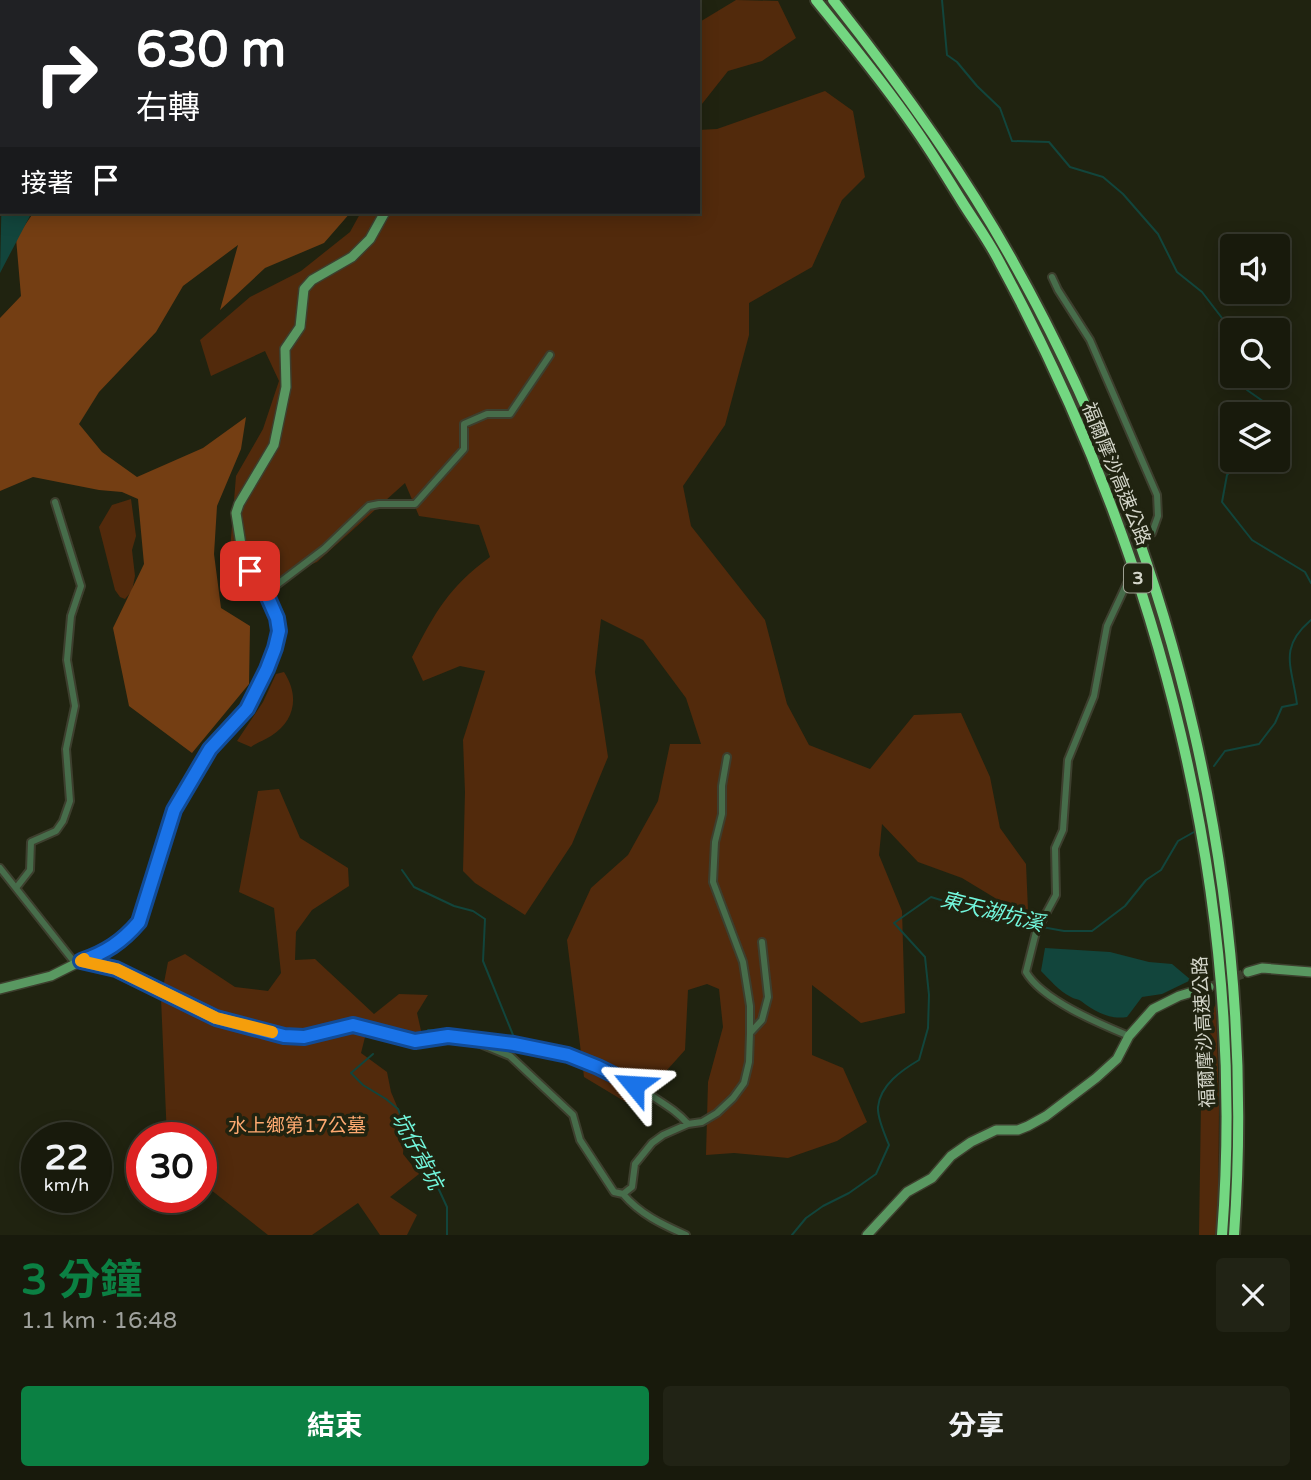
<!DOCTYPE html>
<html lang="zh-TW">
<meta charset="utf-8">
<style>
:root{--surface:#181a0c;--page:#212315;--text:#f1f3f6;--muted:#9fa19d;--line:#36382d;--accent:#0b8043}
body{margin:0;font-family:"Varela Round","Noto Sans TC",sans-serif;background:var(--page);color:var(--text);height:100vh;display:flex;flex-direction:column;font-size:26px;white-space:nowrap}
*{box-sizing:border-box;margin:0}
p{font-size:23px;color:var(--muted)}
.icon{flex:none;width:38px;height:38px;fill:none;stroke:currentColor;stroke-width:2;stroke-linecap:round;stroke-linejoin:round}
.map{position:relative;height:1235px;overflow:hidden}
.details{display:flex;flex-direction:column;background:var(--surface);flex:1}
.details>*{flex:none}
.guide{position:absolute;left:0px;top:0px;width:700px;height:214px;box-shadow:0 4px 18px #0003,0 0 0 2px var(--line);background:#202124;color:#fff;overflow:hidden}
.controls{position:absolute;left:1220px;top:234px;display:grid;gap:14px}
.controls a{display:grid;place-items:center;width:70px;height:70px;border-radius:7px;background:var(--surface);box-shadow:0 4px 18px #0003,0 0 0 2px var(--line);font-size:35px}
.speed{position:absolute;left:21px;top:1122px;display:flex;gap:14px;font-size:35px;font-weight:700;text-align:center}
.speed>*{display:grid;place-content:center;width:91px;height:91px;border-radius:50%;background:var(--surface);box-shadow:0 4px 18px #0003,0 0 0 2px var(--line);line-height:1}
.speed small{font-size:18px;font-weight:400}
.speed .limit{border:10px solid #d22;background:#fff;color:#111}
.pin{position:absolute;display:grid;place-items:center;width:60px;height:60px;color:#fff;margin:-30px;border-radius:14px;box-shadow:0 4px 10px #0006}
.me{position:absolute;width:77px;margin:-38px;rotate:297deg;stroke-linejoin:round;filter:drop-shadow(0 0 5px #0008)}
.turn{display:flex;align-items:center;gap:24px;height:147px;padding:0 21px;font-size:32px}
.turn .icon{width:91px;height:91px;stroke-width:2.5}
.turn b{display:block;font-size:49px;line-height:60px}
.then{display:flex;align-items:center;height:66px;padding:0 21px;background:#0003;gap:14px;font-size:26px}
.round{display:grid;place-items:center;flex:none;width:74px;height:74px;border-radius:7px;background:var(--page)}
.summary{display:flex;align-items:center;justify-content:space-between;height:119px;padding:0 21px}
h1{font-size:42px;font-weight:700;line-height:52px;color:var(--accent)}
.action{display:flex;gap:14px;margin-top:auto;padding:14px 21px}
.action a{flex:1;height:80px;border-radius:7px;background:var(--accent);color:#fff;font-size:28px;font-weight:700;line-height:80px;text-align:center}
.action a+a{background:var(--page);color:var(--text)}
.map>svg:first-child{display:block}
.green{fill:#522a0c}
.forest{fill:#743e13}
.water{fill:#12453c}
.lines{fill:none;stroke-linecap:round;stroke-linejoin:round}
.stream{stroke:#12453c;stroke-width:2}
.street-tunnel{stroke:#3b3e2c;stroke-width:6;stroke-dasharray:6 3;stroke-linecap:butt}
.secondary-tunnel{stroke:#3b3e2c;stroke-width:9;stroke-dasharray:9 4.5;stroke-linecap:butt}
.street-casing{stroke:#3d3f2e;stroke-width:10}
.secondary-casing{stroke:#3d3f2e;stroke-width:12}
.highway-casing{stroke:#3d3f2e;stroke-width:14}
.street{stroke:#476d4b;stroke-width:6}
.secondary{stroke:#599861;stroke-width:9}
.highway{stroke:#73d781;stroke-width:10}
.route-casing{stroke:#114b97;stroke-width:18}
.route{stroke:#1a73e8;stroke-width:12}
.slow{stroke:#f59e0b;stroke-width:12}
.labels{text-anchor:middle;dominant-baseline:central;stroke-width:7;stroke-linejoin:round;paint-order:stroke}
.shield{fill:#202310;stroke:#9da092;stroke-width:2}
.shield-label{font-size:18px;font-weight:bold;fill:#d3d5c9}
.street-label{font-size:19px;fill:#d3d5c9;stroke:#202310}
.park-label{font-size:19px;fill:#fda970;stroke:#202310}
.water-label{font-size:21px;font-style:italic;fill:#72f6dc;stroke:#202310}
</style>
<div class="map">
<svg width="1311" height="1235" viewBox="0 0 1311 1235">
<rect width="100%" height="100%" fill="#202310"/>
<path class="green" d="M 736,0 L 778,1 L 796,38 L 762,61 L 728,71 L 698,109 L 698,23 Z
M 825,91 L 853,111 L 865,177 L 842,200 L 812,267 L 749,303 L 749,335 L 725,425 L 683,486 L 691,526 L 765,620 L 787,704 L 809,745 L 870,769 L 914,715 L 961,713 L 990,777 L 1000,828 L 1026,864 L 1028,910 L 1000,901 L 962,878 L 918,862 L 882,824 L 879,855 L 902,911 L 905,1013 L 861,1023 L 812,985 L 812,1055 L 843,1068 L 867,1122 L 837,1141 L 788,1158 L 734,1153 L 706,1155 L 708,1082 L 723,1027 L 719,989 L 707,984 L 688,990 L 685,1050 L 634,1107 L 584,1077 L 567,940 L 591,888 L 628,855 L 658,801 L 670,744 L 701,744 L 686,698 L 643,640 L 601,619 L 595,672 L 608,757 L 572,844 L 525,915 L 475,883 L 463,871 L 465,792 L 463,740 L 485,671 L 460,666 L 423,681 L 412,657 C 436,611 448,588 490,557 L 479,525 L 419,516 L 405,483 L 317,562 L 226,600 L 236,476 L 263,429 L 279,381 L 265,351 L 211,376 L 200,340 L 250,297 L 301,271 L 350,232 L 361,212 L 698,212 L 698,130 L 717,129 Z
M 131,499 L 136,536 L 132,550 L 135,576 L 132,591 L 125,599 L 120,597 L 115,590 L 99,527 L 112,505 Z
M 284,672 C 299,695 296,720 271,736 C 265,740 258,742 251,747 L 237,741 L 263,702 L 276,674 Z
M 279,789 L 300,838 L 348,868 L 349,886 L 312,910 L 296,932 L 295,960 L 315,959 L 374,1014 L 399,994 L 428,995 L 417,1013 L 422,1035 L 365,1037 L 361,1053 L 387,1072 L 391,1092 L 405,1125 L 403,1154 L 419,1174 L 390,1197 L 417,1215 L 407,1235 L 380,1235 L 358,1203 L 312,1235 L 268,1235 L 201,1182 L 201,1138 L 167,1138 L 161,998 L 168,962 L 185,954 L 235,987 L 268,991 L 281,973 L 274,908 L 239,892 L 258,791 Z
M 1216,1003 L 1219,1106 L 1218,1235 L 1199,1235 L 1202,1038 Z"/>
<path class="forest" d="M 34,212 L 351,212 L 324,243 L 265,268 L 220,310 L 238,245 L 183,286 L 156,332 L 99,392 L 79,424 L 102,452 L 137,477 L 203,448 L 246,417 L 241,449 L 217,506 L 214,554 L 221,608 L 250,626 L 249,684 L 192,753 L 129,706 L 113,628 L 144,564 L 138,499 L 122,492 L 99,490 L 33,477 L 0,491 L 0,318 L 21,296 L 16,238 Z"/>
<path class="water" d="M 2,182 L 2,212 L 32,212 L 0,273 Z
M 1045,948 L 1110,952 L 1149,962 L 1172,964 L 1191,980 L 1162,994 L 1142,997 L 1127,1017 C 1109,1020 1094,1011 1081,1001 C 1078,999 1074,999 1071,997 C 1059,991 1050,980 1041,971 Z"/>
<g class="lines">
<path class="stream" d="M 942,0 L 947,55 L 957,62 L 977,86 L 1000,108 L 1012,141 L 1049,142 L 1070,167 L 1103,177 L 1123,194 L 1158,234 L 1177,272 L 1202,292 L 1232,331
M 1242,376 L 1247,390 L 1277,411 L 1281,436 L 1278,437
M 1241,460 L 1227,475 L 1222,502 L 1252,540 L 1305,572 L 1311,583
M 1214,766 L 1225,751 L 1259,744 L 1275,723 L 1282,707 L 1297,704 C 1292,666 1278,648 1311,620
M 402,870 L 414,887 L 454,906 L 473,911 L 485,919 L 483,961 L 513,1035 L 508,1042
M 1042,927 L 1064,931 L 1092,931 L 1125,906 L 1146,880 L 1161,870 L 1178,841 L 1194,832
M 428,1030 L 478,1033 L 489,1038
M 373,1054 L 351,1073 L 363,1085 L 386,1099 L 398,1109 L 419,1160 L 434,1179 L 447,1207 L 447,1235
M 792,1235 L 806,1218 L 823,1206 L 849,1193 L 876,1174 L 889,1145 C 885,1135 877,1118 878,1107 C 880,1085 902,1070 919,1060 L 928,1028 L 929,995 L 925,957 L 894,923 L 931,897 L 999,918 L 1037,927"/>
<path class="street-tunnel" d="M 1128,581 L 1152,533"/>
<path class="secondary-tunnel" d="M 1209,987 L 1248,972"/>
<defs>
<path id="street" d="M 1052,277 L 1058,290 L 1090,340 L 1157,495 L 1158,516 L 1152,533
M 1128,581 L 1107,626 L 1094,696 L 1068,760 L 1063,830 L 1055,848 L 1056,895 L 1036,932 L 1026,972 C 1042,1000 1100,1024 1129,1036
M 266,593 L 324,549 L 369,506 L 379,504 L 415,504 L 464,449 L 464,424 L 487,414 L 510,414 L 550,355
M 727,757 L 722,786 L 722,814 L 715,842 L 713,882 L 743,962 L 750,1006 L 750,1033
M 0,868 L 75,963
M 16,888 L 30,870 L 31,842 L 56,831 L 63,821 L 70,801 L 66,749 L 75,706 L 67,660 L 71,616 L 81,586 L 55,502
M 83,961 L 116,969 L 216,1018 L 284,1036 L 304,1037 L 353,1025 L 415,1041 L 448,1036 L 466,1038 L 510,1056 L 573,1115 L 580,1140 L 614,1192 L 623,1194 L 632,1187 L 635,1164 L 652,1143 L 663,1135 L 688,1124 L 702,1122 L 717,1113 L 733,1098 L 744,1083 L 749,1062 L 750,1033 L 762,1020 L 768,997 L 762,942
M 473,1039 C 543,1048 589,1057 649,1094 C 664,1104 677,1111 688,1124
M 623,1194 C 640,1214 661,1224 686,1235"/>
<path id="secondary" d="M 341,0 L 342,2
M 1248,972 L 1262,968 L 1311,972
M 0,989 L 51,976 L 81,961 L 103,953 L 127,936 L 139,922 L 174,810 L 210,749 L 247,709 L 267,669 L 279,631 L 277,618 L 266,593 L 250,571 L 241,545 L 236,513 L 239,504 L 274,445 L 286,387 L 285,349 L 300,327 L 304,289 L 312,280 L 352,257 L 370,239 L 385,212
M 867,1235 L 907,1192 L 932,1178 L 951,1156 L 971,1142 L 996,1130 L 1018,1130 L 1028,1126 L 1046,1116 L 1096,1078 L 1117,1059 L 1129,1036 L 1153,1009 L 1179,996 L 1209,987"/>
<path id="highway" d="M 816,0 C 850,42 884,83 914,127 C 931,151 946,176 961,200 C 974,221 989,241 1000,263 C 1160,558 1248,899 1222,1235
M 833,0 C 898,82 960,167 1011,258 C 1177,552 1258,898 1234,1235"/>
</defs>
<use href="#street" class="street-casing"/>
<use href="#secondary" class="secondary-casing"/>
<use href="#highway" class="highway-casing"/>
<use href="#street" class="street"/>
<use href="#secondary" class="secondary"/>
<use href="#highway" class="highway"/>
</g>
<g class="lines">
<defs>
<path id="route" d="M 250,571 L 266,593 L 277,618 L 279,631 L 275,648 L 267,669 L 247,709 L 210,749 L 174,810 L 139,922 C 122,942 105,953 81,961 L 116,969 L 216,1018 L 284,1036 L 304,1037 L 353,1025 L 415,1041 L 448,1036 L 514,1044 L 568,1055 L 598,1067 L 634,1085"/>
</defs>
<use href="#route" class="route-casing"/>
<use href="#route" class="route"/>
<path class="slow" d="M 84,959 L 81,961 L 116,969 L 216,1018 L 272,1032"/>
</g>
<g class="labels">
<rect class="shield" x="1124" y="563.5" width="28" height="29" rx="5"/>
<g class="shield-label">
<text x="1138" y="578">3</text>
</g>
<g class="street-label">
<text transform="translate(1116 474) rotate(68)">福爾摩沙高速公路</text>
<text transform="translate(1204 1032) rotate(-93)">福爾摩沙高速公路</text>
</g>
<g class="park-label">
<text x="297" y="1126">水上鄉第17公墓</text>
</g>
<g class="water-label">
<text transform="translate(992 912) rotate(14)">東天湖坑溪</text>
<text transform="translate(417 1151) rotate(62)">坑仔背坑</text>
</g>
</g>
</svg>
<div class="controls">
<a><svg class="icon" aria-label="sound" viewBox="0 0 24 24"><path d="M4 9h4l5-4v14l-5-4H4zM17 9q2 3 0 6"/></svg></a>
<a><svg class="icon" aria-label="search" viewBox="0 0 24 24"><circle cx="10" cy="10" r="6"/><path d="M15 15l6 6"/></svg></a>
<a><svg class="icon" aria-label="layers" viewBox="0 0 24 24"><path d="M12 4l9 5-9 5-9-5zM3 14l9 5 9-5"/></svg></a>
</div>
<div class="speed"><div>22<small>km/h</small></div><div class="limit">30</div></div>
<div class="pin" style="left:250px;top:571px;background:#d93025"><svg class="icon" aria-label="arrive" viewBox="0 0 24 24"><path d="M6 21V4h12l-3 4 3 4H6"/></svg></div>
<svg class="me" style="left:634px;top:1085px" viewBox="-20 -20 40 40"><path d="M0-17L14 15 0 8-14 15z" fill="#1a73e8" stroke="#fff" stroke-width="4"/></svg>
<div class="guide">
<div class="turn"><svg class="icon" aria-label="right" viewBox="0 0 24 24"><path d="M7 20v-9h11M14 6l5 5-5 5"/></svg><div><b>630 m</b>右轉</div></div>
<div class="then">接著<svg class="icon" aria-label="arrive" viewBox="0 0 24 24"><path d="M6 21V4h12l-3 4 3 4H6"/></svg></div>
</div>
</div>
<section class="details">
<div class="summary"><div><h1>3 分鐘</h1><p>1.1 km · 16:48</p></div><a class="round"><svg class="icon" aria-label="close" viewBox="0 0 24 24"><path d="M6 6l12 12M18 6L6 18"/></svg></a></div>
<div class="action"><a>結束</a><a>分享</a></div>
</section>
